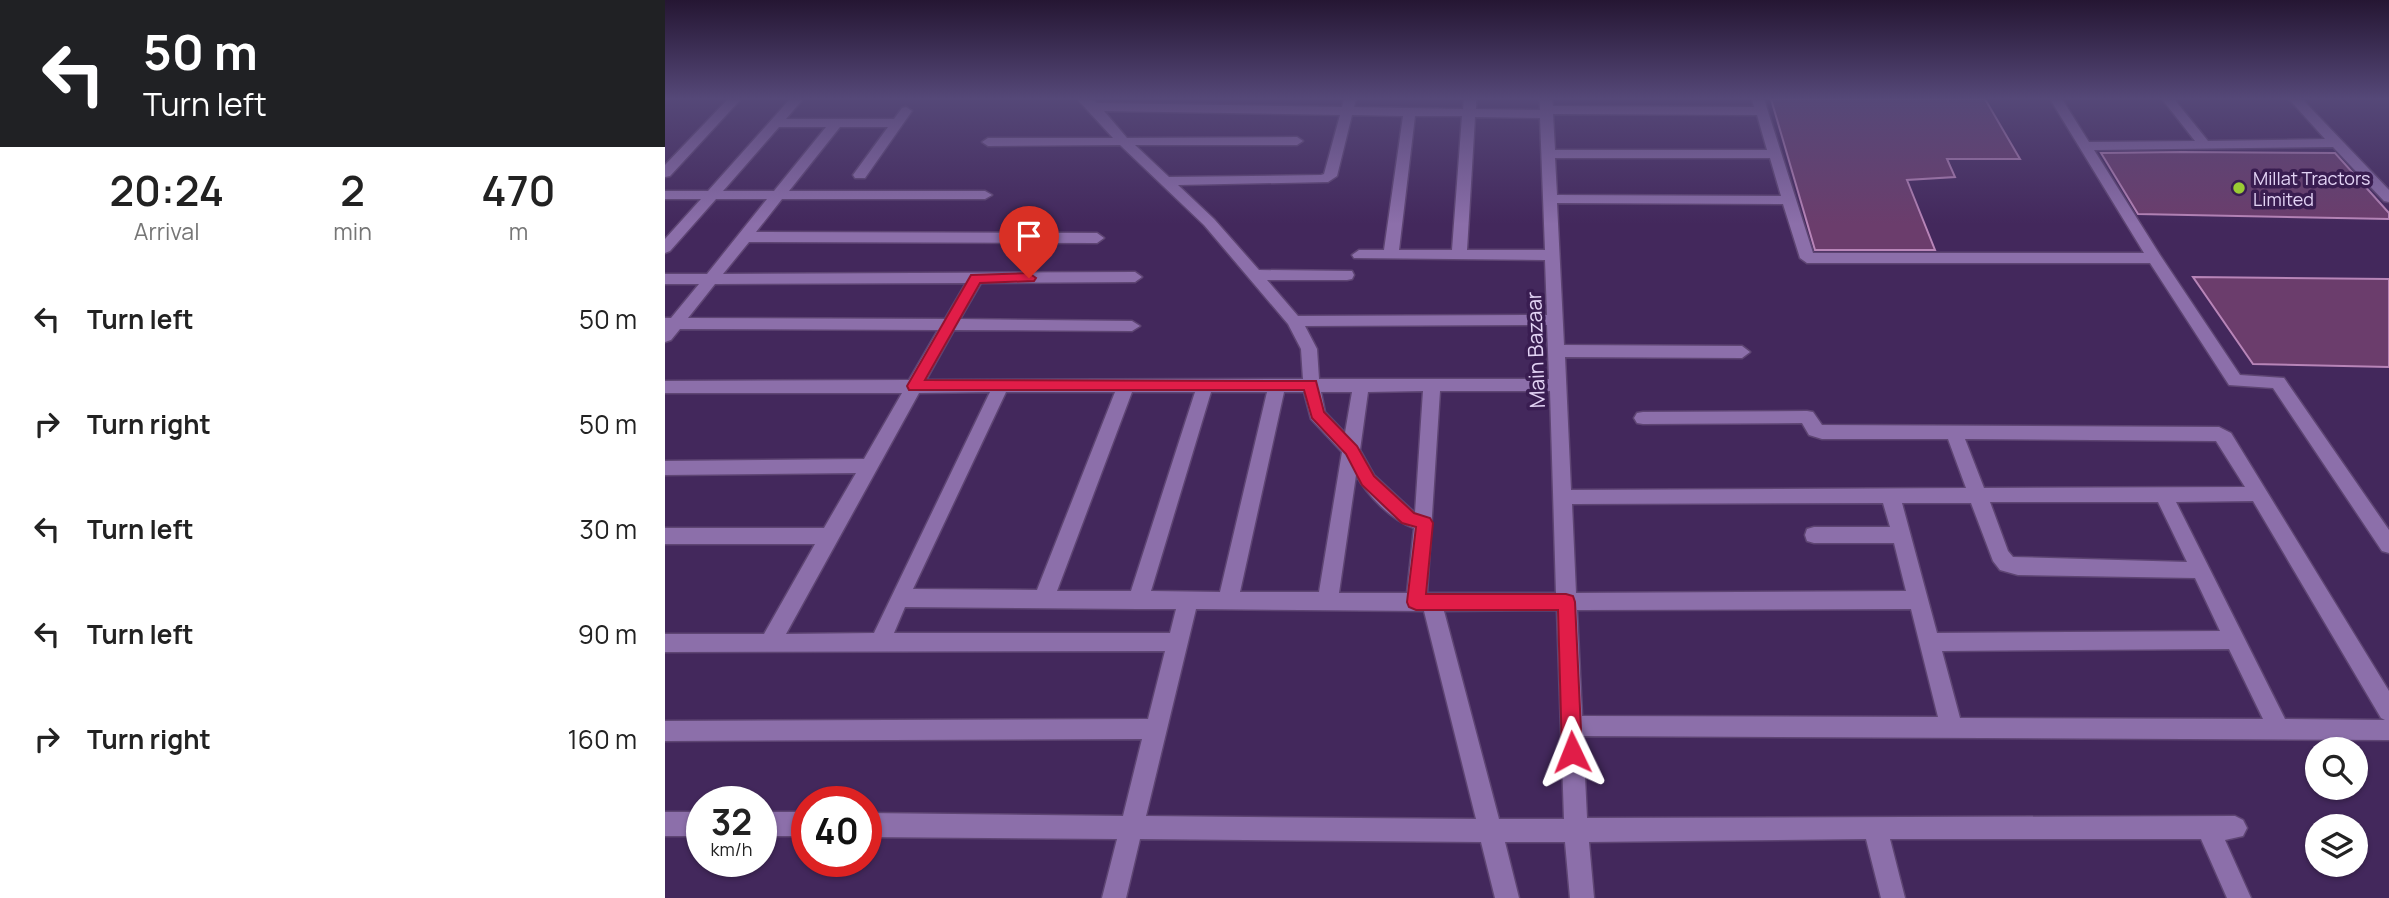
<!DOCTYPE html>
<style>
:root{--surface:#fff;--page:#f2f2f2;--text:#222;--muted:#767676}
body{margin:0;font-family:Manrope,sans-serif;background:var(--page);color:var(--text);height:100vh;display:flex;flex-direction:column;font-size:26px;white-space:nowrap}
*{box-sizing:border-box;margin:0}
p{font-size:23px;color:var(--muted)}
.icon{flex:none;width:38px;height:38px;fill:none;stroke:currentColor;stroke-width:2;stroke-linecap:round;stroke-linejoin:round}
.map{position:relative;flex:1;overflow:hidden}
.sheet{display:flex;flex-direction:column;background:var(--surface);width:665px}
.sheet>*{flex:none}
.top-card{background:#202124;color:#fff;overflow:hidden}
.tools{position:absolute;left:1640px;top:737px;display:grid;gap:14px}
.tools a{display:grid;place-items:center;width:63px;height:63px;border-radius:50%;background:var(--surface);box-shadow:0 2px 5px #0004;font-size:35px}
.speed{position:absolute;left:21px;top:786px;display:flex;gap:14px;font-size:35px;font-weight:700;text-align:center}
.speed>*{display:grid;place-content:center;width:91px;height:91px;border-radius:50%;background:var(--surface);box-shadow:0 2px 5px #0004;line-height:1}
.speed small{font-size:18px;font-weight:400}
.speed .limit{border:10px solid #d22;background:#fff;color:#111}
.pin{position:absolute;display:grid;place-items:center;width:60px;height:60px;color:#fff;margin:-72px -30px;border-radius:50% 50% 50% 0;rotate:-45deg;box-shadow:0 0 7px #0007}
.pin .icon{rotate:45deg}
.me{position:absolute;width:77px;margin:-38px;rotate:358deg;stroke-linejoin:round;filter:drop-shadow(0 0 5px #0008)}
.turn{display:flex;align-items:center;gap:24px;height:147px;padding:0 28px;font-size:32px}
.turn .icon{width:91px;height:91px;stroke-width:2.5}
.turn b{display:block;font-size:49px;line-height:60px}
.eta{display:flex;justify-content:space-evenly;align-items:center;height:119px;text-align:center}
.eta b{font-size:42px;font-weight:600;line-height:49px}
ul{padding:0;list-style:none}
li{display:flex;align-items:center;gap:21px;height:105px;padding:0 28px}
li div{flex:1}
li b{display:block;font-size:26px}
li em{font-style:normal}
main{display:flex;flex:1;min-height:0}
.map>svg:first-child{display:block}
.building{fill:#6b3d6c;stroke:#b885b8;stroke-width:2}
.lines{fill:none;stroke-linecap:round;stroke-linejoin:round}
.minor-casing{stroke:#5e4573;stroke-width:3}
.minor{fill:#8c6faa;fill-rule:evenodd}
.route{fill:#e11d48;stroke:#92132f;stroke-width:2}
.poi-dot{fill:#9acb34;stroke:#391d51;stroke-width:2.5}
.labels{text-anchor:middle;dominant-baseline:central;stroke-width:7;stroke-linejoin:round;paint-order:stroke}
.far-poi-label{font-size:18px;fill:#e3d4f5;stroke:#391d51;text-anchor:start}
.street-label{font-size:21px;fill:#e3d4f5;stroke:#391d51}
</style>
<main>
<section class="sheet">
<div class="top-card">
<div class="turn"><svg class="icon" aria-label="left" viewBox="0 0 24 24"><path d="M17 20v-9H6M10 6l-5 5 5 5"/></svg><div><b>50 m</b>Turn left</div></div>
</div>
<div class="eta">
<div><b>20:24</b><p>Arrival</p></div>
<div><b>2</b><p>min</p></div>
<div><b>470</b><p>m</p></div>
</div>
<ul>
<li><svg class="icon" aria-label="left" viewBox="0 0 24 24"><path d="M17 20v-9H6M10 6l-5 5 5 5"/></svg><div><b>Turn left</b></div><em>50 m</em></li>
<li><svg class="icon" aria-label="right" viewBox="0 0 24 24"><path d="M7 20v-9h11M14 6l5 5-5 5"/></svg><div><b>Turn right</b></div><em>50 m</em></li>
<li><svg class="icon" aria-label="left" viewBox="0 0 24 24"><path d="M17 20v-9H6M10 6l-5 5 5 5"/></svg><div><b>Turn left</b></div><em>30 m</em></li>
<li><svg class="icon" aria-label="left" viewBox="0 0 24 24"><path d="M17 20v-9H6M10 6l-5 5 5 5"/></svg><div><b>Turn left</b></div><em>90 m</em></li>
<li><svg class="icon" aria-label="right" viewBox="0 0 24 24"><path d="M7 20v-9h11M14 6l5 5-5 5"/></svg><div><b>Turn right</b></div><em>160 m</em></li>
</ul>
</section>
<div class="map">
<svg width="1724" height="898" viewBox="0 0 1724 898">
<rect width="100%" height="100%" fill="#43285c"/>
<path class="building" d="M 1106,99 L 1320,99 L 1355,159 L 1282,159 L 1290,177 L 1242,180 L 1270,250 L 1150,250 Z
M 1517,152 L 1670,153 L 1724,213 L 1724,219 L 1473,214 L 1436,153 Z
M 1528,277 L 1724,279 L 1724,367 L 1588,364 Z"/>
<g class="lines">
<defs>
<path id="minor" d="M 63,99 L 76,99 L 5,176 L 0,177 L 0,165 Z
M 125,99 L 138,99 L 121,119 L 229,119 L 237,108 L 241,107 L 247,111 L 200,178 L 190,178 L 188,175 L 223,127 L 175,127 L 124,191 L 320,191 L 327,195 L 320,199 L 117,199 L 91,232 L 432,233 L 439,238 L 432,243 L 84,242 L 58,274 L 470,272 L 477,277 L 470,282 L 316,283 L 295,319 L 467,321 L 475,326 L 467,331 L 289,330 L 261,380 L 638,379 L 636,349 L 623,324 L 539,225 L 455,145 L 323,146 L 317,142 L 323,138 L 448,138 L 412,99 L 426,99 L 432,103 L 677,107 L 679,99 L 691,99 L 689,107 L 798,109 L 799,99 L 811,99 L 811,109 L 875,110 L 875,99 L 887,99 L 888,106 L 1089,107 L 1087,99 L 1099,99 L 1148,253 L 1479,253 L 1385,99 L 1397,99 L 1424,142 L 1530,141 L 1497,99 L 1509,99 L 1543,141 L 1660,139 L 1624,99 L 1637,99 L 1724,190 L 1724,202 L 1719,201 L 1668,147 L 1429,150 L 1495,255 L 1575,375 L 1619,378 L 1724,530 L 1724,553 L 1717,551 L 1608,388 L 1564,385 L 1485,263 L 1142,263 L 1135,258 L 1118,204 L 892,203 L 899,345 L 1077,346 L 1085,352 L 1077,358 L 900,357 L 906,490 L 1301,488 L 1283,439 L 1157,439 L 1144,435 L 1137,423 L 978,424 L 972,423 L 969,418 L 972,413 L 978,412 L 1142,411 L 1148,412 L 1157,425 L 1554,427 L 1566,433 L 1724,691 L 1724,740 L 918,736 L 922,818 L 1570,816 L 1578,820 L 1582,828 L 1578,836 L 1560,840 L 1586,898 L 1562,898 L 1536,839 L 1225,839 L 1240,898 L 1216,898 L 1201,839 L 924,842 L 929,898 L 905,898 L 900,842 L 840,842 L 854,898 L 830,898 L 816,842 L 475,839 L 461,898 L 437,898 L 452,839 L 201,837 L 201,813 L 458,816 L 477,739 L 0,741 L 0,721 L 483,719 L 500,651 L 0,652 L 0,634 L 99,634 L 150,544 L 0,544 L 0,528 L 159,528 L 191,473 L 0,475 L 0,461 L 199,459 L 237,393 L 0,393 L 0,381 L 244,380 L 273,330 L 15,329 L 6,340 L 0,342 L 0,318 L 6,318 L 34,284 L 0,284 L 0,274 L 42,274 L 102,199 L 51,199 L 5,251 L 0,253 L 0,239 L 36,199 L 0,199 L 0,191 L 43,191 ZM 439,111 L 675,115 L 659,174 L 656,175 L 504,177 L 470,145 L 632,145 L 638,141 L 632,137 L 462,138 ZM 888,114 L 1092,115 L 1102,150 L 890,150 ZM 687,115 L 738,116 L 719,250 L 694,250 L 687,255 L 689,258 L 880,260 L 882,315 L 633,316 L 602,280 L 682,280 L 687,279 L 689,275 L 687,271 L 594,270 L 549,219 L 513,185 L 663,182 L 672,176 ZM 750,116 L 797,116 L 787,250 L 734,250 ZM 810,117 L 875,118 L 880,250 L 802,250 ZM 114,127 L 161,127 L 109,191 L 58,191 ZM 890,158 L 1105,158 L 1116,196 L 892,195 ZM 301,283 L 280,319 L 23,318 L 50,284 ZM 882,325 L 884,379 L 654,379 L 652,349 L 640,326 ZM 758,391 L 750,513 L 709,475 L 695,450 L 703,392 ZM 775,391 L 885,391 L 891,593 L 762,593 ZM 325,392 L 209,633 L 121,634 L 254,393 ZM 341,392 L 450,392 L 372,590 L 248,589 ZM 467,392 L 530,392 L 466,591 L 392,591 ZM 546,392 L 602,392 L 555,592 L 486,591 ZM 619,392 L 639,392 L 646,419 L 677,452 L 654,592 L 575,592 ZM 656,392 L 687,392 L 680,433 L 660,412 ZM 1300,439 L 1551,441 L 1580,487 L 1319,488 ZM 691,475 C 703,496 726,520 749,528 L 742,593 L 674,593 ZM 1588,501 L 1716,718 L 1720,720 L 1620,719 L 1511,502 ZM 1325,502 L 1493,502 L 1522,562 L 1348,557 L 1343,551 ZM 1218,503 L 1225,527 L 1149,527 L 1142,529 L 1140,535 L 1142,541 L 1149,543 L 1229,543 L 1241,591 L 911,593 L 907,504 ZM 1237,503 L 1306,503 L 1328,561 L 1335,570 L 1353,575 L 1530,578 L 1555,631 L 1272,633 ZM 240,607 L 473,609 L 511,609 L 505,633 L 229,633 ZM 531,609 L 759,611 L 811,819 L 481,816 ZM 1246,609 L 1273,717 L 917,716 L 912,610 ZM 892,610 L 899,819 L 834,819 L 779,611 ZM 1564,649 L 1598,719 L 1295,718 L 1277,651 Z
M 0,812 L 37,812 L 37,836 L 0,836 Z
M 96,812 L 142,812 L 142,836 L 96,836 Z"/>
</defs>
<use href="#minor" class="minor-casing"/>
<use href="#minor" class="minor"/>
</g>
<linearGradient id="sky" x2="0" y2="1"><stop stop-color="#251633"/><stop offset="0.44" stop-color="#554878"/><stop offset="1" stop-color="#554878" stop-opacity="0"/></linearGradient>
<rect width="1724" height="224" fill="url(#sky)"/>
<path class="route" d="M 364,273 L 371,278 L 369,281 L 315,283 L 260,380 L 651,381 L 659,412 L 692,446 L 709,476 L 749,513 L 765,518 L 768,523 L 761,594 L 901,594 L 908,596 L 910,602 L 917,752 L 914,759 L 907,762 L 900,759 L 897,752 L 893,610 L 751,610 L 744,607 L 742,602 L 751,527 L 737,523 L 697,485 L 681,454 L 647,418 L 639,390 L 244,390 L 242,386 L 306,275 Z"/>
<circle class="poi-dot" cx="1574" cy="188" r="7"/>
<g class="labels">
<g class="far-poi-label">
<text x="1588" y="178">Millat Tractors<tspan x="1588" dy="21">Limited</tspan></text>
</g>
<g class="street-label">
<text transform="translate(870 350) rotate(-92)">Main Bazaar</text>
</g>
</g>
</svg>
<div class="tools">
<a><svg class="icon" aria-label="search" viewBox="0 0 24 24"><circle cx="10" cy="10" r="6"/><path d="M15 15l6 6"/></svg></a>
<a><svg class="icon" aria-label="layers" viewBox="0 0 24 24"><path d="M12 4l9 5-9 5-9-5zM3 14l9 5 9-5"/></svg></a>
</div>
<div class="speed"><div>32<small>km/h</small></div><div class="limit">40</div></div>
<div class="pin" style="left:364px;top:278px;background:#d93025"><svg class="icon" aria-label="arrive" viewBox="0 0 24 24"><path d="M6 21V4h12l-3 4 3 4H6"/></svg></div>
<svg class="me" style="left:907px;top:752px" viewBox="-20 -20 40 40"><path d="M0-17L14 15 0 8-14 15z" fill="#e11d48" stroke="#fff" stroke-width="4"/></svg>
</div>
</main>
